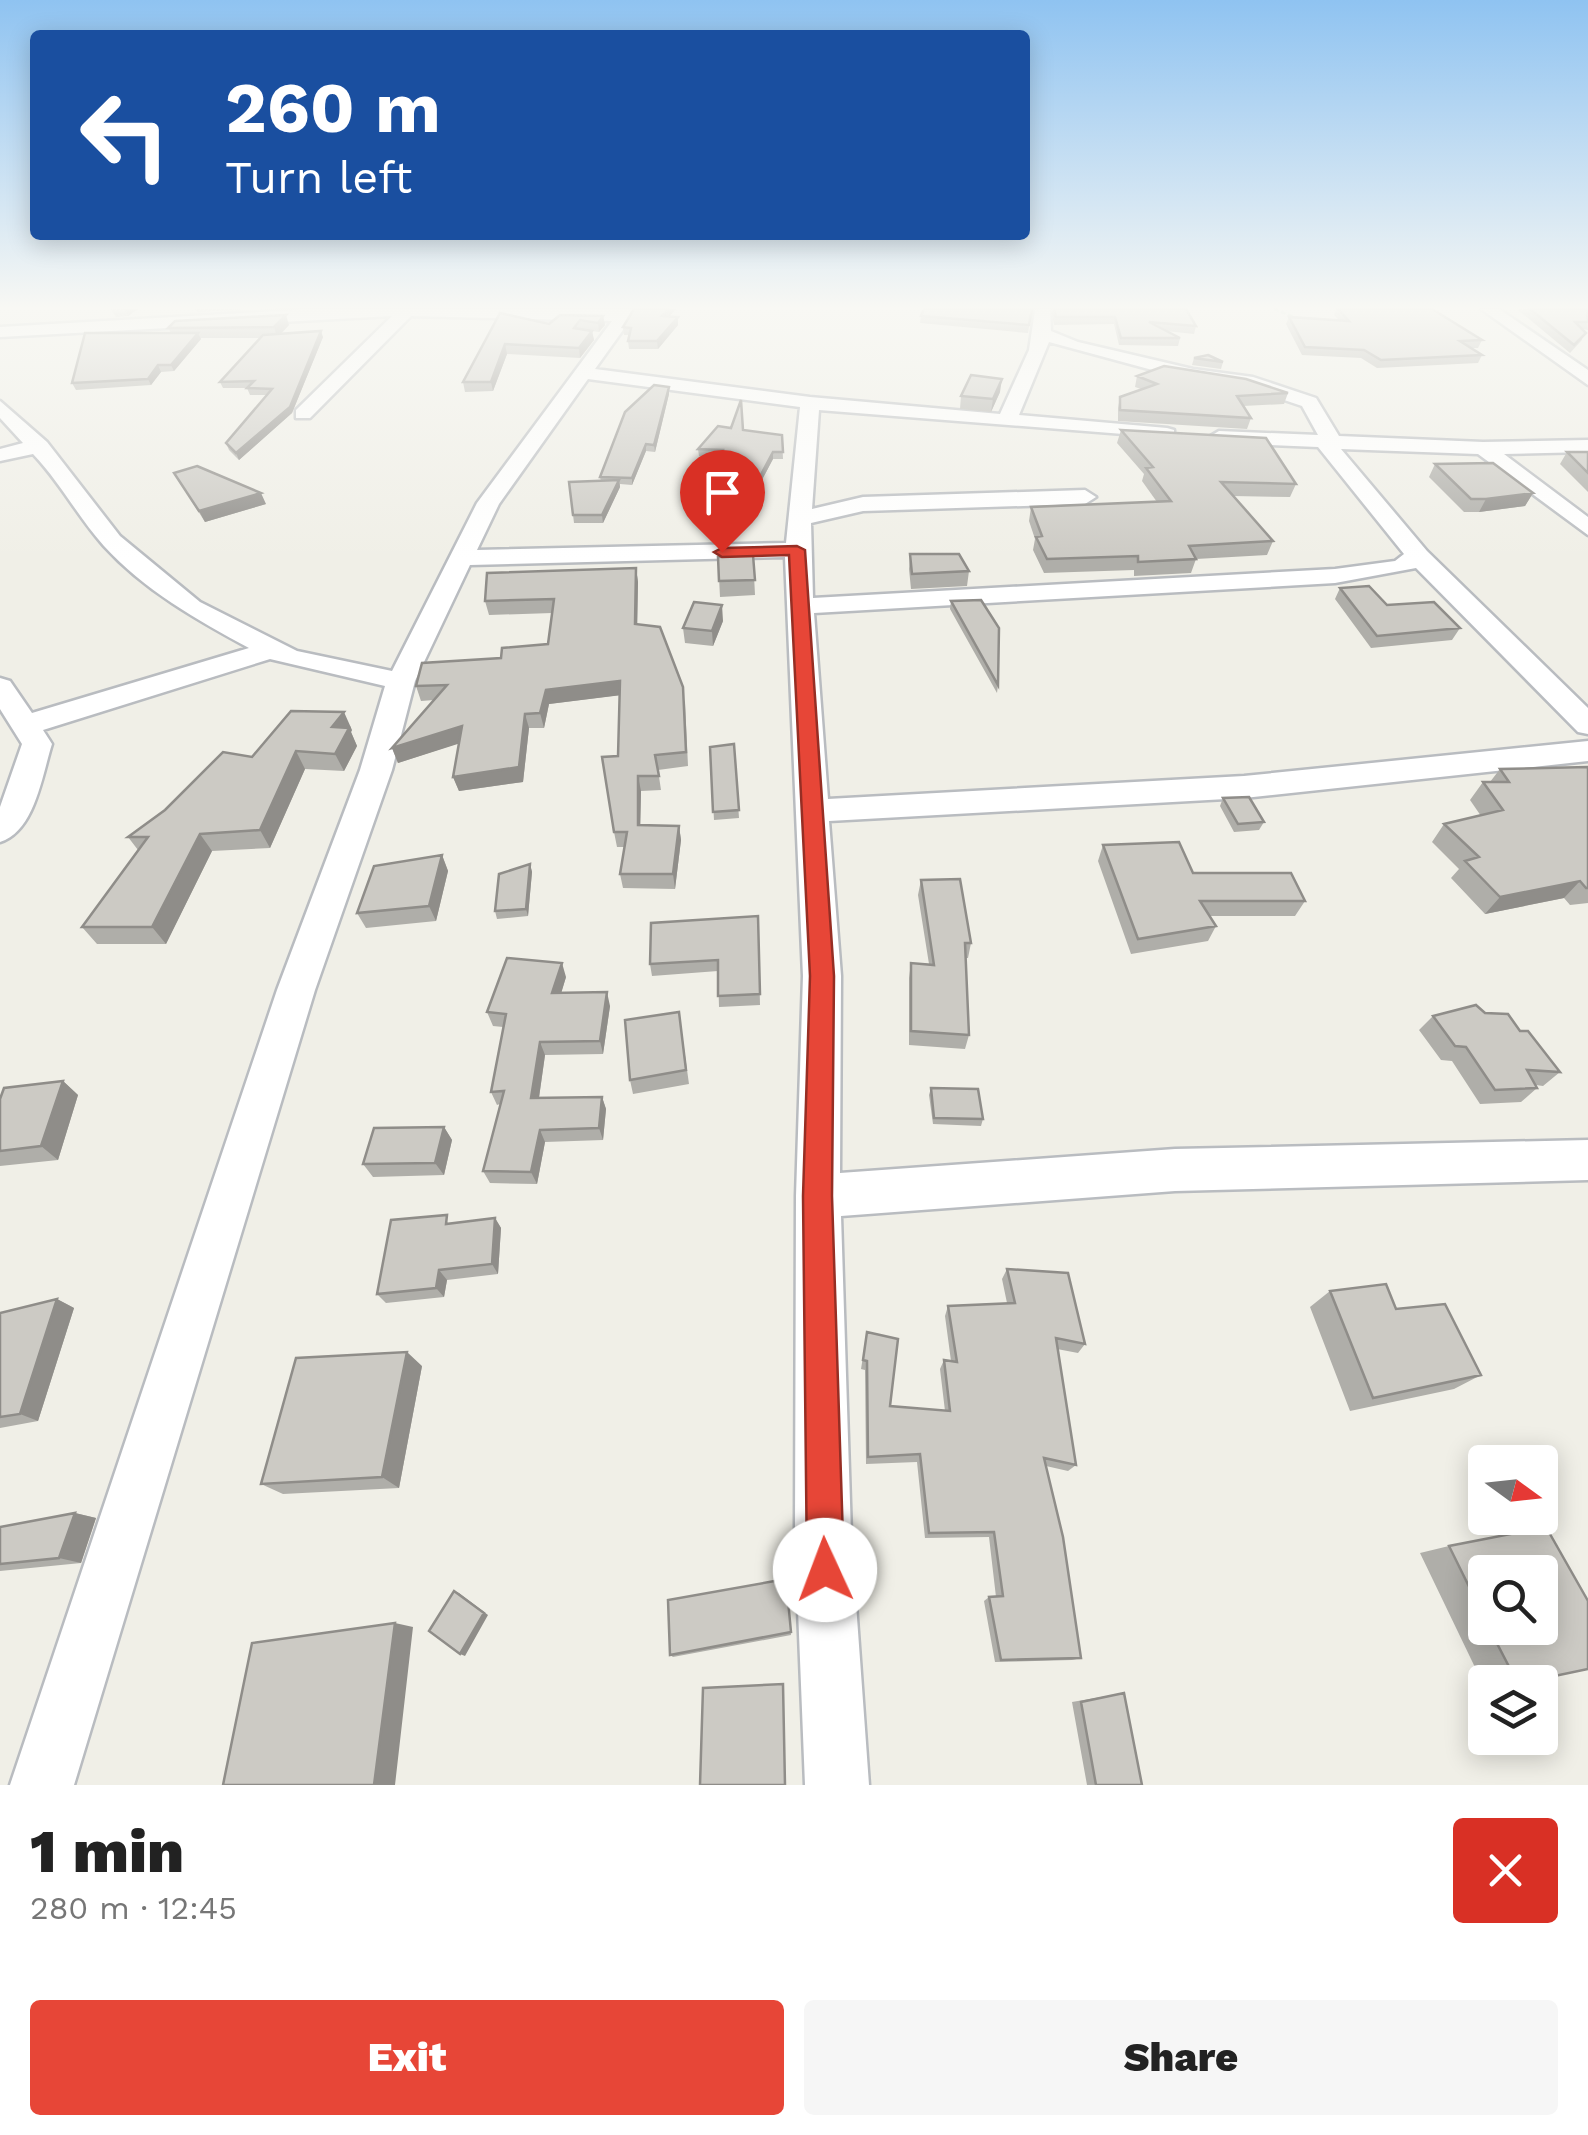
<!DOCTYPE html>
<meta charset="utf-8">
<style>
:root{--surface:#fff;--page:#f6f6f6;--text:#222;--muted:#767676;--accent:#e74637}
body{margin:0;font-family:"Work Sans",sans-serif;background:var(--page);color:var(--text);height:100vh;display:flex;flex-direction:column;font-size:38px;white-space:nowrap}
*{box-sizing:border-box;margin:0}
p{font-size:32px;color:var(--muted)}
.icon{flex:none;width:55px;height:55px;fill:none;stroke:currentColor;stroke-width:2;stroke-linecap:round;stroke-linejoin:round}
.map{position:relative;height:1785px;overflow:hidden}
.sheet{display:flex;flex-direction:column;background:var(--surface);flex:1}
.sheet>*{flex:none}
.banner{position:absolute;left:30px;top:30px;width:1000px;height:210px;border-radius:10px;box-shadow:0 5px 25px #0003;background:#1a4fa0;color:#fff;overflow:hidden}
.needle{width:65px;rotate:105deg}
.tools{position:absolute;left:1468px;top:1445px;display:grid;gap:20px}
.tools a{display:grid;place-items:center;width:90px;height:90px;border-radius:10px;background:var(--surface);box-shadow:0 5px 25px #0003;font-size:50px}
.pin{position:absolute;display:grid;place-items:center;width:85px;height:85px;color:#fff;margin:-102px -42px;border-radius:50% 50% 50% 0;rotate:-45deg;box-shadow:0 0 10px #0007}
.pin .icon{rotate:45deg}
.me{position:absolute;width:110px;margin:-55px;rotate:358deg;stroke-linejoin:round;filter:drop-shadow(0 0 8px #0008)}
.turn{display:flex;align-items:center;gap:35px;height:210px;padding:0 30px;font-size:45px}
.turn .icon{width:130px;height:130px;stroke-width:2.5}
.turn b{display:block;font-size:70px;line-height:85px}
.round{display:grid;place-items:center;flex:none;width:105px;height:105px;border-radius:10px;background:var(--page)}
.head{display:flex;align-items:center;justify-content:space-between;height:170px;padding:0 30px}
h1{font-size:60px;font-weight:800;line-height:75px}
.button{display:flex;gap:20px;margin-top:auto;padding:20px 30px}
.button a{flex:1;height:115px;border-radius:10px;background:var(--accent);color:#fff;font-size:40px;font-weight:800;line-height:115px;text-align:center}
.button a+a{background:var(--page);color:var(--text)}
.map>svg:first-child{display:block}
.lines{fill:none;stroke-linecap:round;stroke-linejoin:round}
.street-casing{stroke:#b9bcc0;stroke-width:5}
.path{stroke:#9cc6a9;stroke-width:2.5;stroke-dasharray:5 2.5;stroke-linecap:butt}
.street{fill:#fff;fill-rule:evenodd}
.wall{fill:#afaea9;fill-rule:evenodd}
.shaded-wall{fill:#8f8d89}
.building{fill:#cccac4;stroke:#8f8d89;stroke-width:2.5}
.route{fill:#e74637;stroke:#962e24;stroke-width:2.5}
</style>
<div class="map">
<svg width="1588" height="1785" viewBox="0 0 1588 1785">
<rect width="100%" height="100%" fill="#f0efe7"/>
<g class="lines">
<defs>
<path id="street" d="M 312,309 L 638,309 L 595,369 L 810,397 L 1000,414 L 1029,350 L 1035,310 L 1050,309 L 1051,331 L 1078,342 L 1193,369 L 1253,377 L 1316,398 L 1339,436 L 1483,442 L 1588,440 L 1588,452 L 1504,454 L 1588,517 L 1588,535 L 1478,454 L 1341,449 L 1427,551 L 1588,708 L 1588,734 L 1578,732 L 1416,568 L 1335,583 L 814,613 L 828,799 L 1244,776 L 1588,741 L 1588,761 L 1244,798 L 829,821 L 841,976 L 840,1173 L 1175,1149 L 1588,1140 L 1588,1180 L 1175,1191 L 841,1216 L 851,1534 L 869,1785 L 805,1785 L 795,1534 L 796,1196 L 803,976 L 785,557 L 470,565 L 415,681 L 392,770 L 315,990 L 74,1785 L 10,1785 L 277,990 L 360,770 L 385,686 L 270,659 L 43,730 L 52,744 C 42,775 35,831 0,842 L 0,807 L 22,744 L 0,709 L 0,678 L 10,681 L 32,713 L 249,648 C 197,620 144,590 104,546 C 78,517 60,482 33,454 L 0,461 L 0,449 L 23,443 L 0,418 L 0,401 L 47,442 L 120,536 L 200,602 L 297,651 L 392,671 L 477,503 L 612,321 L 411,316 L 310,418 L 296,418 L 296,410 L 392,316 L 0,337 L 0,327 ZM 1049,342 L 1193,381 L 1243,386 L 1302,406 L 1318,435 L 1219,431 L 1209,437 L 1219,443 L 1318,447 L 1404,554 L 1395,561 L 1335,569 L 813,598 L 811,523 L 863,511 L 1085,504 L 1096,497 L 1085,490 L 863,497 L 812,509 L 819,410 L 1174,438 L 1174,430 L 1167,428 L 1019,415 ZM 588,379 L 800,407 L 786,543 L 477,550 L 499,504 Z
M 1481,309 L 1499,309 L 1588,370 L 1588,385 Z"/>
</defs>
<use href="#street" class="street-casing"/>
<path class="path" d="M 1274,309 L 1299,319"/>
<use href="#street" class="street"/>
</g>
<path class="wall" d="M 110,309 L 138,309 L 128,316 L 116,317 Z
M 195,309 L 250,309 L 197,312 Z
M 676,309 L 669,316 L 678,325 L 658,349 L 629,349 L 628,341 L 629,335 L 624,335 L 623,327 Z
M 1032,309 L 1028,333 L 920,323 L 921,316 Z
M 1051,309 L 1186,309 L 1196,326 L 1194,334 L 1166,331 L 1180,338 L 1178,346 L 1119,345 L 1114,324 L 1054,325 Z
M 1336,309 L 1432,309 L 1482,340 L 1478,348 L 1471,348 L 1482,355 L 1478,363 L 1377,368 L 1361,358 L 1302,355 L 1286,324 L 1289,317 L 1339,320 L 1334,315 Z
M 1517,309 L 1587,309 L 1588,330 L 1583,329 L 1582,340 L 1570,353 Z
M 500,313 L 549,324 L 603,316 L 605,325 L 599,332 L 592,331 L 594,340 L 580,358 L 507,354 L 493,391 L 465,392 L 463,382 Z
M 289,325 L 281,334 L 323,337 L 292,413 L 239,460 L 229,450 L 226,443 L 267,395 L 250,395 L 247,388 L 223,388 L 220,382 L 261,338 L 200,338 L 201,339 L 174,371 L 161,372 L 151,385 L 76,390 L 72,383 L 171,333 L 168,328 Z
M 1194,358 L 1223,362 L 1221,369 L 1192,365 Z
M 1137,376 L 1288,393 L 1284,404 L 1243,406 L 1251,418 L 1247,429 L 1118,421 L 1118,408 L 1120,397 L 1141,389 L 1135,387 Z
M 1000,392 L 991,412 L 960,409 L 961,396 Z
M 669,394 L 655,452 L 646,451 L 632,485 L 620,484 L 620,487 L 603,523 L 574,523 L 569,482 L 601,481 L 600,477 Z
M 743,430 L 782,435 L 783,459 L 773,459 L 748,506 L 707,505 L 706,498 L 721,457 L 699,456 L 698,449 Z
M 1121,430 L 1296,484 L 1290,497 L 1233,496 L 1273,541 L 1267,555 L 1196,559 L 1191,573 L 1134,576 L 1134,570 L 1044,573 L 1033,550 L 1035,539 L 1029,521 L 1031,507 L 1157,502 L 1142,481 L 1144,474 L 1117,443 Z
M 1567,452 L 1588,452 L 1588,492 L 1560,464 Z
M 1435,464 L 1533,493 L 1525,506 L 1479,512 L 1464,512 L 1429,477 Z
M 174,473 L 266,504 L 205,522 Z
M 910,554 L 969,571 L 967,586 L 911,589 L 909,569 Z
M 753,555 L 755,595 L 720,597 L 718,557 Z
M 636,568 L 638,582 L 637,624 L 685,702 L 688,766 L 658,770 L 661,790 L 641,791 L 640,825 L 679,826 L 681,840 L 675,889 L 623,888 L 620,874 L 625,847 L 617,847 L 614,832 L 618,756 L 620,695 L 549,704 L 544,728 L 529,728 L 523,782 L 459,791 L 453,777 L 459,743 L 398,763 L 392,748 L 434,700 L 421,701 L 416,686 L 548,644 L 552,613 L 489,615 L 485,601 Z
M 1340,588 L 1387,605 L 1460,628 L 1452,640 L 1371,648 L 1335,599 Z
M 951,601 L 998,685 L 997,693 L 950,609 Z
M 723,621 L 713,646 L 685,643 L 683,628 Z
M 352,730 L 351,732 L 357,746 L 344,771 L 305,769 L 270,848 L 212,851 L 166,944 L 97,944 L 82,927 L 138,850 L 128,837 L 252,757 Z
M 734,744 L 739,818 L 714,820 L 710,747 Z
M 1588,767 L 1588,903 L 1570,905 L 1564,898 L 1485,914 L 1451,878 L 1459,869 L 1432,842 L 1444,824 L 1481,816 L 1470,800 L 1483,782 L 1490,782 L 1500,769 Z
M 1223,798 L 1264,822 L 1259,830 L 1234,832 L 1220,806 Z
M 1103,845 L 1193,873 L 1305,901 L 1295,916 L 1210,916 L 1216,926 L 1208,941 L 1131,954 L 1098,861 Z
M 442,855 L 448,871 L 436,921 L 366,928 L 357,913 Z
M 530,864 L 532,872 L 528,916 L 497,919 L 495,911 Z
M 921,880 L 971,943 L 968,958 L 966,958 L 969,1035 L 965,1049 L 909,1045 L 909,978 L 911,963 L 929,964 L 918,895 Z
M 758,916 L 760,1005 L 719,1007 L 718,971 L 652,976 L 650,964 Z
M 566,977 L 561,993 L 610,1006 L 603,1054 L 545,1055 L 539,1098 L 602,1097 L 606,1109 L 603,1140 L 545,1142 L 537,1184 L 490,1183 L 483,1171 L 500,1104 L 497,1105 L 491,1092 L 503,1027 L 493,1026 L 487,1012 Z
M 679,1012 L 689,1084 L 633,1094 L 630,1080 Z
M 1485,1013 L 1520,1031 L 1560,1072 L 1543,1086 L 1536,1085 L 1537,1088 L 1521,1102 L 1480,1104 L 1452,1061 L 1441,1060 L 1419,1030 L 1433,1016 Z
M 63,1081 L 78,1095 L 58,1160 L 0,1166 L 0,1099 Z
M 931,1088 L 983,1119 L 981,1126 L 933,1124 L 929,1095 Z
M 444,1127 L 452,1140 L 444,1175 L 373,1177 L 363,1164 Z
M 495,1218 L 501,1228 L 498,1274 L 447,1280 L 444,1297 L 386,1303 L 377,1294 L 453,1223 Z
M 1007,1269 L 1085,1344 L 1078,1353 L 1057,1349 L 1076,1465 L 1068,1471 L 1046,1466 L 1081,1658 L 1072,1660 L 995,1662 L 984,1601 L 989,1597 L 996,1597 L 989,1537 L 925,1538 L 917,1462 L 866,1464 L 865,1370 L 861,1369 L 867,1332 L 890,1406 L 945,1411 L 940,1369 L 944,1360 L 951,1361 L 945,1316 L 948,1306 L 1007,1303 L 1002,1279 Z
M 1330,1291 L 1396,1309 L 1481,1375 L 1454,1389 L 1350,1411 L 1310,1307 Z
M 57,1299 L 74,1308 L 38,1421 L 0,1428 L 0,1313 Z
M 422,1366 L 399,1488 L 283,1494 L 261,1484 Z
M 75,1513 L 96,1518 L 81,1563 L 0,1571 L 0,1527 Z
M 1546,1527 L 1588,1601 L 1588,1669 L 1526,1682 L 1485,1682 L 1484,1686 L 1420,1553 L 1449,1546 ZM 1485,1572 L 1540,1572 L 1540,1628 L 1485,1628 Z
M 786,1579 L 791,1635 L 673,1657 L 670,1655 Z
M 1124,1693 L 1142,1785 L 1087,1785 L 1072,1702 Z"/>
<path class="shaded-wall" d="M 124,309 L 138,309 L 128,316 Z
M 668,309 L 676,309 L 663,324 L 662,316 Z
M 286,315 L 289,325 L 277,337 L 274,327 Z
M 603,316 L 605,325 L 599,332 L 598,323 Z
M 678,317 L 678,325 L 658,349 L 657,341 Z
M 321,331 L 323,337 L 292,413 L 239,460 L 236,453 Z
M 592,331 L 594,340 L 580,358 L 579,348 Z
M 198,333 L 201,339 L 174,371 L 171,365 Z
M 505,344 L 507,354 L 493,391 L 491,382 Z
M 158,365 L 161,372 L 151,385 L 148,379 Z
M 1002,379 L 1000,392 L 991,412 L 993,399 Z
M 669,387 L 669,394 L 655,452 L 654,445 Z
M 646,444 L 646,451 L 632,485 L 632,478 Z
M 773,452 L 773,459 L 748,506 L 748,499 Z
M 619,480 L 620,487 L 603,523 L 602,515 Z
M 261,493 L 266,504 L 205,522 L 199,511 Z
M 1533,493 L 1525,506 L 1479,512 L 1486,499 Z
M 636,568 L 638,582 L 637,638 L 635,624 Z
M 722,605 L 723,621 L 713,646 L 712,631 Z
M 620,681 L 622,695 L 549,704 L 544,728 L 540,713 L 546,690 Z
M 344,712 L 352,730 L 351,732 L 357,746 L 344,771 L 335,754 L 332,727 Z
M 525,714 L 529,728 L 523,782 L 459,791 L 453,777 Z
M 462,726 L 467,741 L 398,763 L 392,748 Z
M 296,751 L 305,769 L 270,848 L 260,830 Z
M 638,776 L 641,791 L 640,840 L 638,825 Z
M 679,826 L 681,840 L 675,889 L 673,874 Z
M 200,834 L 212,851 L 166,944 L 152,927 Z
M 442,855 L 448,871 L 436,921 L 429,906 Z
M 530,864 L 532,872 L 528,916 L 526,909 Z
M 1580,881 L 1564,898 L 1485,914 L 1500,897 Z
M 562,963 L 566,977 L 557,1007 L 552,993 Z
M 607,992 L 610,1006 L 603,1054 L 600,1041 Z
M 540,1042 L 545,1055 L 537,1111 L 531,1098 Z
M 63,1081 L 78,1095 L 58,1160 L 41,1146 Z
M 602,1097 L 606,1109 L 603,1140 L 599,1128 Z
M 444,1127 L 452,1140 L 444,1175 L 435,1163 Z
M 540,1130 L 545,1142 L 537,1184 L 531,1172 Z
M 495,1218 L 501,1228 L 498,1274 L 492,1264 Z
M 439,1270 L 447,1280 L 444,1297 L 436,1288 Z
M 57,1299 L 74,1308 L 38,1421 L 20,1414 Z
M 407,1352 L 422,1366 L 399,1488 L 382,1477 Z
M 75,1513 L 96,1518 L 81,1563 L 59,1558 Z
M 454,1591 L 459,1593 L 488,1615 L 465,1656 L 460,1654 Z
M 395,1623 L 413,1627 L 395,1785 L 374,1785 Z"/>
<path class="building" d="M 634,309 L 668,309 L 662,316 L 678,317 L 657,341 L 628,341 L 631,328 L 623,327 Z
M 924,309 L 1032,309 L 1029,325 L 921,316 Z
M 1054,309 L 1186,309 L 1196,326 L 1149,322 L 1180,338 L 1121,338 L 1115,317 L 1056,317 Z
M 1338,309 L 1432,309 L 1482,340 L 1460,341 L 1482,355 L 1381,360 L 1364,350 L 1305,347 L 1289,317 L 1349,321 Z
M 1530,309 L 1587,309 L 1588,322 L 1575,322 L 1586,333 L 1574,345 Z
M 500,313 L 549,324 L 560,315 L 603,316 L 598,323 L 580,320 L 574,328 L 592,331 L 579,348 L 505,344 L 491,382 L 463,382 Z
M 286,315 L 274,327 L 168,328 L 175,321 Z
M 321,331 L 290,407 L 236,453 L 226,443 L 272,389 L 247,388 L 254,381 L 220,382 L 263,335 Z
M 85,333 L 198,333 L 171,365 L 158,365 L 148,379 L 72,383 Z
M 1208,355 L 1223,362 L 1194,358 Z
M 1164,366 L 1246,379 L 1288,393 L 1237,396 L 1251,418 L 1120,410 L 1120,397 L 1157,384 L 1137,376 Z
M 971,375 L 1002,379 L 993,399 L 961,396 Z
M 654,385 L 669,387 L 654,445 L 646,444 L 632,478 L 600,477 L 625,412 Z
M 741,400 L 743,430 L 782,435 L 783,452 L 773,452 L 748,499 L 706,498 L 723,450 L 698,449 L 718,426 L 731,428 Z
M 1121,430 L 1266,438 L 1296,484 L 1221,482 L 1273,541 L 1189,546 L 1196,559 L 1138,562 L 1138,556 L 1047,559 L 1036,537 L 1042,536 L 1031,507 L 1171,501 L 1146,468 L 1153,467 Z
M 1567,452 L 1588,452 L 1588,473 Z
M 1493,463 L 1533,493 L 1486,499 L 1471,499 L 1435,464 Z
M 197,466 L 261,493 L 199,511 L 174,473 Z
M 619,480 L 602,515 L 573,515 L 569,482 Z
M 910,554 L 959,554 L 969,571 L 912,574 Z
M 753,555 L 755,580 L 719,581 L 718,557 Z
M 636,568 L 635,624 L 660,627 L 683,687 L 686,752 L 655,755 L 659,776 L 638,776 L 638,825 L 679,826 L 673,874 L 620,874 L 627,832 L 614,832 L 602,757 L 618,756 L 620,681 L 546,690 L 540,713 L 525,714 L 519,767 L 453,777 L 462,726 L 392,748 L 447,685 L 416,686 L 422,663 L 501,658 L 502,648 L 548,644 L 554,599 L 485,601 L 487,573 Z
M 1369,586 L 1387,605 L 1434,602 L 1460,628 L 1377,636 L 1340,588 Z
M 981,600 L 999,628 L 998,685 L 951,601 Z
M 694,602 L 722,605 L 712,631 L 683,628 Z
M 291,711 L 344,712 L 332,727 L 349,728 L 335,754 L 296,751 L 260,830 L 200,834 L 152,927 L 82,927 L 148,837 L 128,837 L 165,810 L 223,752 L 252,757 Z
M 734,744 L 739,810 L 713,812 L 710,747 Z
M 1588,767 L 1588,888 L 1586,888 L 1580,881 L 1500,897 L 1465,861 L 1479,857 L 1444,824 L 1503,810 L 1483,782 L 1509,782 L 1500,769 Z
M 1249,797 L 1264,822 L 1238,824 L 1223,798 Z
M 1179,842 L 1193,873 L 1291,873 L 1305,901 L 1200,901 L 1216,926 L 1138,939 L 1103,845 Z
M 442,855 L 429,906 L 357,913 L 374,866 Z
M 530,864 L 526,909 L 495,911 L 499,874 Z
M 960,879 L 971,943 L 965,943 L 969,1035 L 911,1031 L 911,963 L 934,965 L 921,880 Z
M 758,916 L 760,994 L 718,996 L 718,960 L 650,964 L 651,923 Z
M 507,958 L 562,963 L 552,993 L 607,992 L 600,1041 L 540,1042 L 531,1098 L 602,1097 L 599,1128 L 540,1130 L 531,1172 L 483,1171 L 504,1091 L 491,1092 L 506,1014 L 487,1012 Z
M 1476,1005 L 1485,1013 L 1508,1014 L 1520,1031 L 1528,1031 L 1560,1072 L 1527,1070 L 1537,1088 L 1495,1090 L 1466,1047 L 1455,1046 L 1433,1016 Z
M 679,1012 L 686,1070 L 630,1080 L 625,1020 Z
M 63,1081 L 41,1146 L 0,1151 L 0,1099 L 4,1088 Z
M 931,1088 L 978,1089 L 983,1119 L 934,1118 Z
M 444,1127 L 435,1163 L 363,1164 L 374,1128 Z
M 447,1215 L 446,1224 L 495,1218 L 492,1264 L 439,1270 L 436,1288 L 377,1294 L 391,1220 Z
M 1007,1269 L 1068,1273 L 1085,1344 L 1056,1338 L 1076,1465 L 1044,1458 L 1063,1537 L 1081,1658 L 1001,1660 L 989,1597 L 1003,1596 L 994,1532 L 929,1533 L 920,1454 L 868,1457 L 867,1361 L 863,1360 L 867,1332 L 898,1339 L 890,1406 L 950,1411 L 944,1360 L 957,1362 L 948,1306 L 1015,1303 Z
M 1386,1284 L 1396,1309 L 1445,1304 L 1481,1375 L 1373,1398 L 1330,1291 Z
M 57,1299 L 20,1414 L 0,1417 L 0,1313 Z
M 407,1352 L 382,1477 L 261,1484 L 296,1358 Z
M 75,1513 L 59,1558 L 0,1564 L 0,1527 Z
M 1546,1527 L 1588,1601 L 1588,1669 L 1526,1682 L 1517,1682 L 1489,1628 L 1540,1628 L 1540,1572 L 1485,1572 L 1485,1619 L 1449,1546 Z
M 786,1579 L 791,1632 L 670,1655 L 668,1600 Z
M 454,1591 L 484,1613 L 460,1654 L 429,1631 Z
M 395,1623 L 374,1785 L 223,1785 L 252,1643 Z
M 783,1684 L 785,1785 L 700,1785 L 703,1688 Z
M 1124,1693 L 1142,1785 L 1096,1785 L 1081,1702 Z"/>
<linearGradient id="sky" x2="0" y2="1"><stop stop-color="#8fc3f1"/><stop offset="0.55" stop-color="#f8f8f4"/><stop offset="1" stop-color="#f8f8f4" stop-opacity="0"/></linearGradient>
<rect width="1588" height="559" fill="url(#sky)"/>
<path class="route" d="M 797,546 L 805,550 L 834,976 L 832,1196 L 844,1570 L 838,1583 L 825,1588 L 812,1583 L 807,1570 L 803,1196 L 810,976 L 789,555 L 722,557 L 714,552 L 722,548 Z"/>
</svg>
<div class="tools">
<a><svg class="needle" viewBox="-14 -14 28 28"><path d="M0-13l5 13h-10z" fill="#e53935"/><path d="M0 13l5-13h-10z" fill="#767676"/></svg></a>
<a><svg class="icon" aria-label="search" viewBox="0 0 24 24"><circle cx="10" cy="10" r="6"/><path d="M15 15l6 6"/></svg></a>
<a><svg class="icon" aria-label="layers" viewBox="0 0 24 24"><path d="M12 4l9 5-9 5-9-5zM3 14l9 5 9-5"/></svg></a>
</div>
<div class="pin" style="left:722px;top:552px;background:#d93025"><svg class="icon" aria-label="arrive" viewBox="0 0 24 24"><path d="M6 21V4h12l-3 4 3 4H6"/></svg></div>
<svg class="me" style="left:825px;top:1570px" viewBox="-20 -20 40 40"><circle r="19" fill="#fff"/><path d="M0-13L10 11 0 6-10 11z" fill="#e74637"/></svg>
<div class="banner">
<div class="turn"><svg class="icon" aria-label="left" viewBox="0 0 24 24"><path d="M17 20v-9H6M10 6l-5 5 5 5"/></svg><div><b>260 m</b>Turn left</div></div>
</div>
</div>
<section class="sheet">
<div class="head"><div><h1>1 min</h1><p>280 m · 12:45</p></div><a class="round" style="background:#d93025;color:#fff"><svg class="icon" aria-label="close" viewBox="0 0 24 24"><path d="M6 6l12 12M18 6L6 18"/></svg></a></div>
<div class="button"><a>Exit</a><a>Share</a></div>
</section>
